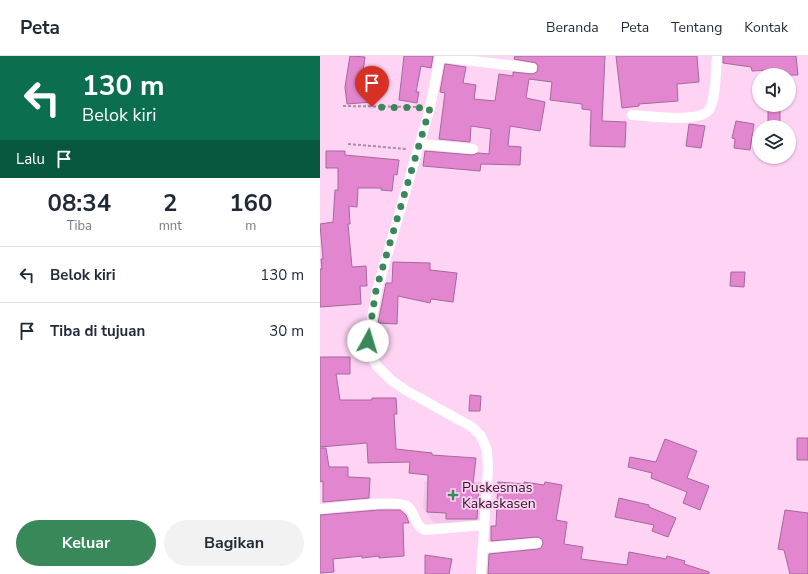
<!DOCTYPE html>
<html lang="id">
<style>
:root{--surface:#fff;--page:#f2f2f3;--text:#1f2937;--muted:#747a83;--line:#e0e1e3;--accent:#388859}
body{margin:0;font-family:"Nunito Sans",sans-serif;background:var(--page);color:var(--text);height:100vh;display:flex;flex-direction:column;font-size:15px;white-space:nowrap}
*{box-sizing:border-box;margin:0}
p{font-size:13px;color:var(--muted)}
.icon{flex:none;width:22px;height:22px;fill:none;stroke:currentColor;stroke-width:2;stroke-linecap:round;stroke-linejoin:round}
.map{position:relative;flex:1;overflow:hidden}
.drawer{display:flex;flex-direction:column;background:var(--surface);width:320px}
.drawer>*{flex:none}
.banner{background:#0b6e4f;color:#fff;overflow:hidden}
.tools{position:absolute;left:432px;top:12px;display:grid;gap:8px}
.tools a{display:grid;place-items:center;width:44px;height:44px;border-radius:50%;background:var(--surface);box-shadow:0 1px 3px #0004;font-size:20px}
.pin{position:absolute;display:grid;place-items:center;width:34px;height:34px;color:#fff;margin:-41px -17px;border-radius:50% 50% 50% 0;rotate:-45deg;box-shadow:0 0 4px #0007}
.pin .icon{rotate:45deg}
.me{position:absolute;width:44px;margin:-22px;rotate:6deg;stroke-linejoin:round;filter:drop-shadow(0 0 3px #0008)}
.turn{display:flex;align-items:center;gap:14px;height:84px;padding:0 16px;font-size:18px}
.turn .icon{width:52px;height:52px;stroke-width:2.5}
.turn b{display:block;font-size:28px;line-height:34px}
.then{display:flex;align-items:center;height:38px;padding:0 16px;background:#0003;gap:8px;font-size:15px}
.eta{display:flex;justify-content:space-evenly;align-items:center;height:68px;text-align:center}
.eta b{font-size:24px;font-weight:700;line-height:28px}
.button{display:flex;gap:8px;margin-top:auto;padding:8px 16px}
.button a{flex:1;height:46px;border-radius:24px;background:var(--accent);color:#fff;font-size:16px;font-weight:700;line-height:46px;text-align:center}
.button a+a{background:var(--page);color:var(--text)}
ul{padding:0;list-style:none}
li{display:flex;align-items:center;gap:12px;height:56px;padding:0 16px;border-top:1px solid var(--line)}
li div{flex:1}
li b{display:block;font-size:15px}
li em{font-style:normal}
header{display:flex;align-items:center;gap:24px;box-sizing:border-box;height:56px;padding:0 20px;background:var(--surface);border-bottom:1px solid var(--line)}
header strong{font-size:19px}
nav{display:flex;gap:22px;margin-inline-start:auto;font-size:14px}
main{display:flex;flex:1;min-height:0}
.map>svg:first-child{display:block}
.built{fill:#f4c5e8}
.building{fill:#e287cf;stroke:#a76799}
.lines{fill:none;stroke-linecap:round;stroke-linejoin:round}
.path{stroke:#af8aa6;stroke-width:2;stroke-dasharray:3 2;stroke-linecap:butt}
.minor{stroke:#fff;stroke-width:10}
.route{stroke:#388859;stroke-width:7;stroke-dasharray:0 12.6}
.poi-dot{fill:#388859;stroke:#fed3f3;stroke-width:1.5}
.labels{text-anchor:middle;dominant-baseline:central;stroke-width:3.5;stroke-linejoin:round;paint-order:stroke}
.poi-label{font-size:14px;fill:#2b1226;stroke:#fed3f3;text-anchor:start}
</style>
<header>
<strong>Peta</strong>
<nav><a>Beranda</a><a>Peta</a><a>Tentang</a><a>Kontak</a></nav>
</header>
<main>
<section class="drawer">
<div class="banner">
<div class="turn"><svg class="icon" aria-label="left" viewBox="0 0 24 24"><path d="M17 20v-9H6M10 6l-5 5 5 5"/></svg><div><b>130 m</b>Belok kiri</div></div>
<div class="then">Lalu<svg class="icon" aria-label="arrive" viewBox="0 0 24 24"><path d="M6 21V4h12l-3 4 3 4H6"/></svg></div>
</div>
<div class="eta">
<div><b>08:34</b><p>Tiba</p></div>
<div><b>2</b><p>mnt</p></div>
<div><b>160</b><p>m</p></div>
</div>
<ul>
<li><svg class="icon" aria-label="left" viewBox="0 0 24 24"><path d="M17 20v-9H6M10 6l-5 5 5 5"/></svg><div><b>Belok kiri</b></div><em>130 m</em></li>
<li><svg class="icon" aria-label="arrive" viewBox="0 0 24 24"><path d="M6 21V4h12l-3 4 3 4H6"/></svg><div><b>Tiba di tujuan</b></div><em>30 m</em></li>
</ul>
<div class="button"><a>Keluar</a><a>Bagikan</a></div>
</section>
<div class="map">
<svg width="488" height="518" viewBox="0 0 488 518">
<rect width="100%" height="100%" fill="#fed3f3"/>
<path class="built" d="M 105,425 L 163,426 L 160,466 L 114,467 L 103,452 Z"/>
<path class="building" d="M 30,0 L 45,1 L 43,16 L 46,16 L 46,32 L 51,32 L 52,46 L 27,48 L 25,31 Z
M 84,0 L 113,0 L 111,12 L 101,10 L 96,36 L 99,36 L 97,47 L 79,44 Z
M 195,0 L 285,0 L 282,65 L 306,66 L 305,91 L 270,90 L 271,54 L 262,53 L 262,48 L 230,44 L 232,26 L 209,23 L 206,42 L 225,46 L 220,75 L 190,70 L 188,90 L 201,91 L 200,109 L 161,108 L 160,115 L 103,110 L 105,95 L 152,99 L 158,97 L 169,98 L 171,73 L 151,70 L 150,86 L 119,83 L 125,37 L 120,36 L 125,8 L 146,11 L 143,27 L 156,29 L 154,43 L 175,45 L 179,18 L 193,20 L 193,16 L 212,18 L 217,16 L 218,10 L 216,7 L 194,3 Z
M 296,0 L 377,0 L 379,26 L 357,28 L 358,45 L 319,48 L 319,50 L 302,52 Z
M 403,0 L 476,0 L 478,19 L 451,19 L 450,14 L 432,15 L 431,11 L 403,7 Z
M 448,49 L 460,49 L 460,71 L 448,71 Z
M 416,65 L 434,68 L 430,94 L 414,92 L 415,83 L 412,82 Z
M 369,68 L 385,70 L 381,92 L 366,90 Z
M 6,95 L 25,95 L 25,99 L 79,104 L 77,119 L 74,118 L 72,135 L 61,134 L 61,132 L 38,132 L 37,151 L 29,150 L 30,168 L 28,168 L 32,211 L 46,210 L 47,230 L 40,230 L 41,248 L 0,251 L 0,213 L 2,213 L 1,203 L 3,203 L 0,168 L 13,166 L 15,134 L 18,134 L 18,112 L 6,112 Z
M 73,206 L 110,207 L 110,214 L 137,217 L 133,246 L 111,243 L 110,247 L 78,240 L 77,268 L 58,267 L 66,227 L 72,227 Z
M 411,216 L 425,216 L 424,231 L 410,230 Z
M 0,301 L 30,301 L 30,318 L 16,318 L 20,344 L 52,344 L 52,342 L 76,342 L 77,358 L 74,358 L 76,393 L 112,397 L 112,399 L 156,402 L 153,428 L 159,428 L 157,463 L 126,463 L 126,457 L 107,456 L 108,419 L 89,417 L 90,406 L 48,407 L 47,387 L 0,391 Z
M 150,339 L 161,340 L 160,355 L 149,355 Z
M 477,382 L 488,382 L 488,404 L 477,404 Z
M 345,383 L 377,395 L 367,422 L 389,430 L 380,454 L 363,447 L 367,436 L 331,422 L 332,417 L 308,411 L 310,401 L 336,406 Z
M 0,392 L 6,392 L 9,411 L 28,411 L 28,421 L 50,422 L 49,442 L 3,446 L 3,425 L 0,426 Z
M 178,426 L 204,428 L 204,426 L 224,429 L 225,426 L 242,429 L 236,464 L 247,466 L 244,488 L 263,491 L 261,503 L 307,509 L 309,496 L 346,503 L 347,500 L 365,505 L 364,508 L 389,516 L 389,518 L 168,518 L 169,498 L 218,493 L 221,492 L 223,487 L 222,483 L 217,481 L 171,485 L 171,470 L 176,470 Z
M 299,442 L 329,449 L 329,451 L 356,462 L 348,481 L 332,475 L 334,469 L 295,461 Z
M 59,454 L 80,454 L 86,459 L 89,467 L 83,467 L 84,500 L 59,502 L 59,500 L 42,502 L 42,500 L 13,503 L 14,516 L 0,517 L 0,459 Z
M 465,454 L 488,457 L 488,518 L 470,518 L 464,494 L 458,493 Z
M 105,499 L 132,503 L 129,518 L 105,518 Z"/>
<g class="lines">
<path class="path" d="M 23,50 L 99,51
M 28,88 L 87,93"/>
<path class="minor" d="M 120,0 L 110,52 L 57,234 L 48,285 L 50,298 L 57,310 L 71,324 L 87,335 L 152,371 L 161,380 L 167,394 L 168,413 L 161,518
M 120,1 L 212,12
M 312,59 C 328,60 376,67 388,55 C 396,47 396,12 397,0
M 100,88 L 153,93
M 0,453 C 14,452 78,443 87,450 C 96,456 93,469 105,474 L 164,469
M 163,492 L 217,487"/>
</g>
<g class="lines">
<path class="route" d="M 48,285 L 56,234 L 110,52 L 52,51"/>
</g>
<path class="poi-dot" d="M131 433h4v4h4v4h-4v4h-4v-4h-4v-4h4z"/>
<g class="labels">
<g class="poi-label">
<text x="142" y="431">Puskesmas<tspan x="142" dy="16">Kakaskasen</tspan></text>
</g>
</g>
</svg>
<div class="tools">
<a><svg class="icon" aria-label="sound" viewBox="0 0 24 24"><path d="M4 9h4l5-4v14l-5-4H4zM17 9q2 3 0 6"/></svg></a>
<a><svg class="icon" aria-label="layers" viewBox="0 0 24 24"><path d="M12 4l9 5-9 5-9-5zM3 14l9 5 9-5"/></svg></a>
</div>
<div class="pin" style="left:52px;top:51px;background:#d93025"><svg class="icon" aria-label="arrive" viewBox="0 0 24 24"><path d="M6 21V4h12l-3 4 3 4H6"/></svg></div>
<svg class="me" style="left:48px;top:285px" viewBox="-20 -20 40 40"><circle r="19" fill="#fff"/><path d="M0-13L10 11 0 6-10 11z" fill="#388859"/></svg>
</div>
</main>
